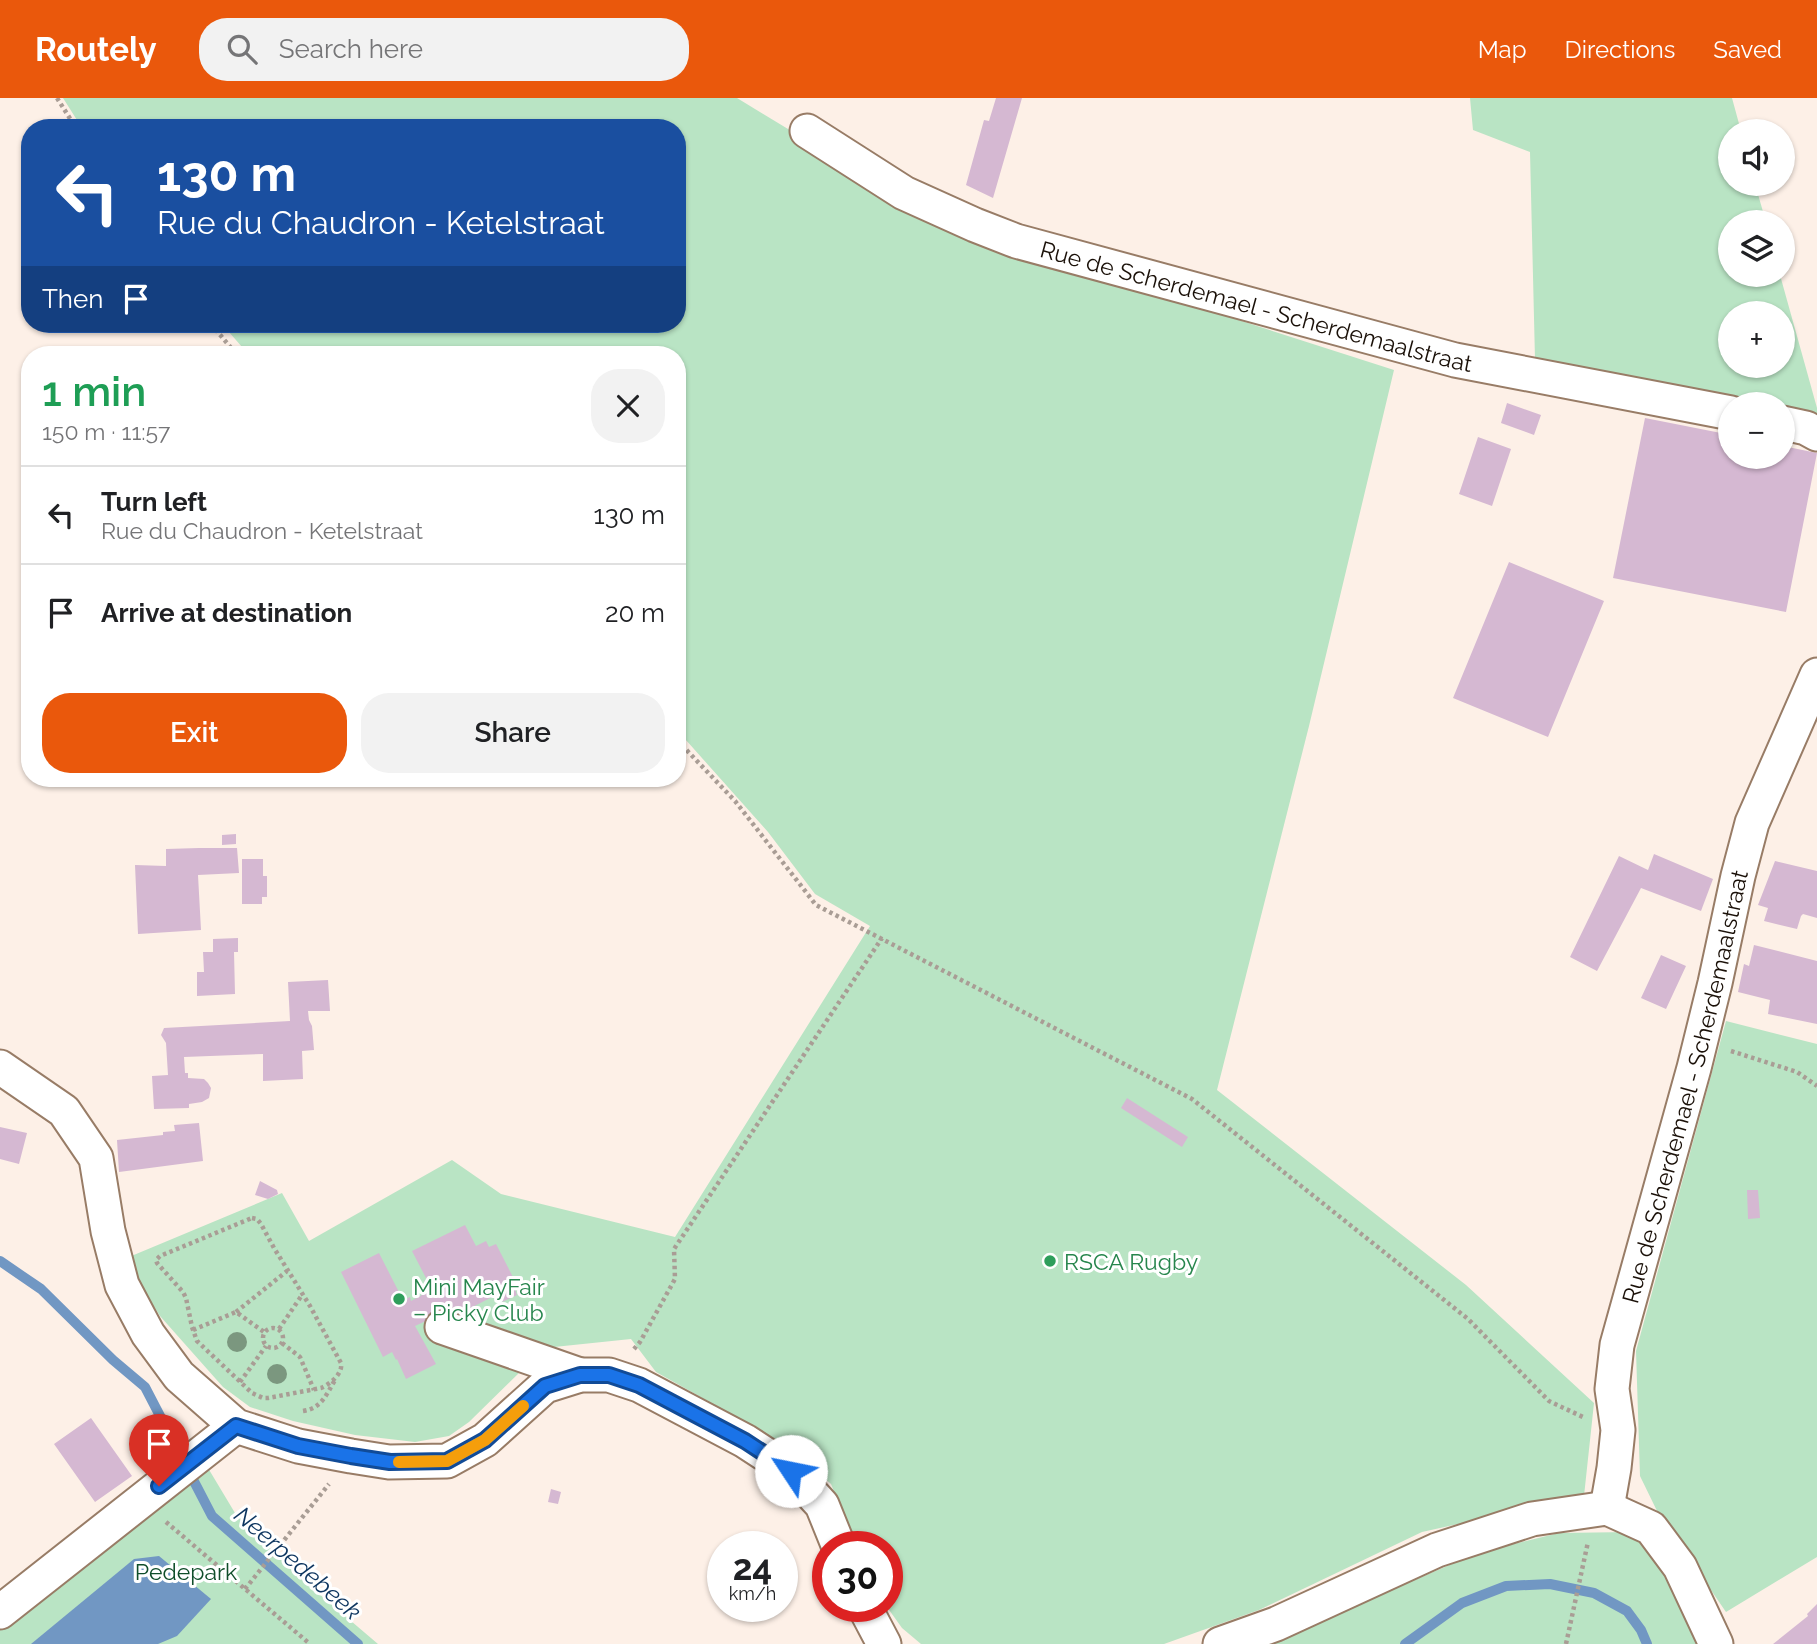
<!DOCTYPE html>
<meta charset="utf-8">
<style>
:root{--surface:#fff;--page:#f2f2f2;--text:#202124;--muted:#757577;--line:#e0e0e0;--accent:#ea580c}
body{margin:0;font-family:Raleway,sans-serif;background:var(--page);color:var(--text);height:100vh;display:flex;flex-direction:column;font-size:26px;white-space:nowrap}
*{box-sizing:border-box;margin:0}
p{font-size:23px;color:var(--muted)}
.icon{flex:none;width:38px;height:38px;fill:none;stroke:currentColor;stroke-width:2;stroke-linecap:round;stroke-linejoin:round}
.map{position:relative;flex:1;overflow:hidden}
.side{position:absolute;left:21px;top:248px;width:665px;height:441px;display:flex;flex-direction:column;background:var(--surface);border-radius:28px;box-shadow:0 2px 5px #0004}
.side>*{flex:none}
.top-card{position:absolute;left:21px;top:21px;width:665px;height:214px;border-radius:28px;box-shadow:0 2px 5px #0004;background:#1a4fa0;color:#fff;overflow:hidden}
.fabs{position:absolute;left:1718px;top:21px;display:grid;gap:14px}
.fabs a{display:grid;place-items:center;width:77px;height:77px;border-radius:50%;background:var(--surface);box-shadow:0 2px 5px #0004;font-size:35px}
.speed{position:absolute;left:707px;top:1433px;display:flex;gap:14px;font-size:35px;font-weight:700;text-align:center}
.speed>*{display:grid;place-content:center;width:91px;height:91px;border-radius:50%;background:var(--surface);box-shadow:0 2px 5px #0004;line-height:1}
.speed small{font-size:18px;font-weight:400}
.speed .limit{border:10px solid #d22;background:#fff;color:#111}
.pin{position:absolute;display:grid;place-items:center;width:60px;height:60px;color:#fff;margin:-72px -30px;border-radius:50% 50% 50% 0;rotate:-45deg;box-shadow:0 0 7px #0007}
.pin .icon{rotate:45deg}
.me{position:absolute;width:77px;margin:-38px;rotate:304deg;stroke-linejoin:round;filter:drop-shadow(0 0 5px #0008)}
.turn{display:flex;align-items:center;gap:24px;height:147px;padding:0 21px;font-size:32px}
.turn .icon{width:91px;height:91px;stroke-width:2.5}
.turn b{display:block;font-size:49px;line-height:60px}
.then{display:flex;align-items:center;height:66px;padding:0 21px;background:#0003;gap:14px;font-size:26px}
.round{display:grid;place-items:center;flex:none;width:74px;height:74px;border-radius:28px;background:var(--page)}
.summary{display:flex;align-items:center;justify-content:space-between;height:119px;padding:0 21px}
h1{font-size:42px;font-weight:600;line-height:52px;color:#1e9e55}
.cta{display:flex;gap:14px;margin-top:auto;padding:14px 21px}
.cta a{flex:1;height:80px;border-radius:28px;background:var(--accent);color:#fff;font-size:28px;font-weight:600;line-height:80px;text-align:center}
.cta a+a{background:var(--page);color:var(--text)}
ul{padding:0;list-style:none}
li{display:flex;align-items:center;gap:21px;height:98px;padding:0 21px;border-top:2px solid var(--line)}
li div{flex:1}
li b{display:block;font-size:26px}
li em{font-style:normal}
header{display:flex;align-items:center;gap:42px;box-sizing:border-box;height:98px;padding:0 35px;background:var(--accent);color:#fff}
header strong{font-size:33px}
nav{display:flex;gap:38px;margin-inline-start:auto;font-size:24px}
.search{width:490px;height:63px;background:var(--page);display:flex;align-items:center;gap:18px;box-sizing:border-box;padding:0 24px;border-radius:28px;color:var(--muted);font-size:26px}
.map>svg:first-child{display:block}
.green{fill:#b9e4c4;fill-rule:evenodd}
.water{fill:#7197c3}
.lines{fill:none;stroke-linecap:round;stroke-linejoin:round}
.stream{stroke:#7197c3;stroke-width:10}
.building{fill:#d5b8d2}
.minor-casing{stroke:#987c66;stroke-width:37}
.path{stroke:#a99d95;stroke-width:4.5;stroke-dasharray:3.5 3.5;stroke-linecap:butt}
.minor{stroke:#fff;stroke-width:33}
.tree{fill:#7b977f}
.route-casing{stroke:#114b97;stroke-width:18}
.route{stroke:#1a73e8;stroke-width:12}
.slow{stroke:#f59e0b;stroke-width:12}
.leisure-dot{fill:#2e9e5b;stroke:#fff;stroke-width:2.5}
.labels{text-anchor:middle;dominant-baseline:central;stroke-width:6;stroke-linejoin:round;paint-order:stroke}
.street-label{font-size:23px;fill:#1a1008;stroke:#fff}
.leisure-label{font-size:23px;fill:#27864d;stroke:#fff;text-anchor:start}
.park-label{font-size:23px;fill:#104e2a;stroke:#fff}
.water-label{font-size:24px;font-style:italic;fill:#0d355f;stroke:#fff}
</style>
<header>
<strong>Routely</strong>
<div class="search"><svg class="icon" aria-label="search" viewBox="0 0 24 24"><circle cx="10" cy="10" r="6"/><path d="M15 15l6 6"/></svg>Search here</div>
<nav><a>Map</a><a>Directions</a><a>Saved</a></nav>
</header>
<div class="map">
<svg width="1817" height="1546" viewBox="0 0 1817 1546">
<rect width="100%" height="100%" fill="#fdf0e7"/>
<path class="green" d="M 63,0 L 737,0 L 826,54 L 1092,175 L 1394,272 L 1309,628 L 1217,992 L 1466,1187 L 1594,1305 L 1584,1398 L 1422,1434 L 1259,1512 L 1164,1546 L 921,1546 L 902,1530 L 887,1509 L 887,1449 L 856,1449 L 831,1386 L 788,1348 L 656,1274 L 631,1241 L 554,1249 L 521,1273 L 469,1324 L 449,1338 L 415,1344 L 355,1337 L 293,1323 L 250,1309 L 223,1289 L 160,1218 L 139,1185 L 129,1159 L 282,1095 L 309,1143 L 452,1062 L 501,1096 L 675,1139 L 870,828 L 815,796 L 768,734 L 677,632 L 677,257 L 249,257 L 222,226 L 677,226 L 677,30 L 82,30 Z
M 1470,0 L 1732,0 L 1741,33 L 1731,33 L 1731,86 L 1755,86 L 1766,124 L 1731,124 L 1731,177 L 1780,177 L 1817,310 L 1817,322 L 1783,314 L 1783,306 L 1746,306 L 1535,261 L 1530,54 L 1473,32 ZM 1731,215 L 1783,215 L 1783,268 L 1731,268 Z
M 1726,923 L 1817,946 L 1817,1459 L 1726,1514 L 1658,1415 L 1640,1378 L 1636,1253 Z
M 208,1370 L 235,1415 L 297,1477 L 378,1546 L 0,1546 L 0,1529 Z
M 1630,1434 L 1649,1450 L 1699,1531 L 1705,1546 L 1267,1546 L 1477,1455 L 1559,1435 Z"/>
<path class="water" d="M 159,1458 L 211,1501 L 177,1538 L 158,1546 L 31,1546 L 134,1461 Z"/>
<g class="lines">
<path class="stream" d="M 0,1163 L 41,1191 L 113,1262 L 145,1289 L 212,1418 L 358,1546
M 1405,1546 L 1462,1505 L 1506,1488 L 1550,1486 L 1594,1495 L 1627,1513 L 1641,1532 L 1647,1546"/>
</g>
<path class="building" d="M 996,0 L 1022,0 L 993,100 L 966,87 L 984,22 L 989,23 Z
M 1507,305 L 1541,317 L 1534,337 L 1501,325 Z
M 1645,320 L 1731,337 L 1731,359 L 1783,359 L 1783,348 L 1817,355 L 1786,514 L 1613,480 Z
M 1478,339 L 1511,351 L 1492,408 L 1459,396 Z
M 1509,464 L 1604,503 L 1548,639 L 1453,600 Z
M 236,736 L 236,746 L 222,747 L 222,737 Z
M 199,750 L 237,750 L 239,775 L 198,777 L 201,832 L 138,836 L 135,767 L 166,768 L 166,751 Z
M 1654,756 L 1713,781 L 1701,813 L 1641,790 L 1597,873 L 1570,859 L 1619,758 L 1648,772 Z
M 242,761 L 263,761 L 263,778 L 267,778 L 267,799 L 262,799 L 262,806 L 242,806 Z
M 1775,763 L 1817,773 L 1817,820 L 1803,816 L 1801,818 L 1797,831 L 1764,823 L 1768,810 L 1758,807 Z
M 238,840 L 238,854 L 234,854 L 235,896 L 197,898 L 197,874 L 204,874 L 203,854 L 213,854 L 213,841 Z
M 1754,847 L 1817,863 L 1817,926 L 1768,916 L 1770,902 L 1738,894 L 1744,866 L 1749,868 Z
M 1661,857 L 1686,868 L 1666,911 L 1641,900 Z
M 328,882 L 330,913 L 308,913 L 309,922 L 312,928 L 314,952 L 302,953 L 303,981 L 263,983 L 263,956 L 184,959 L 185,975 L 188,975 L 188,980 L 204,981 L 208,985 L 211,990 L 209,1000 L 202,1004 L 189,1006 L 189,1010 L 154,1011 L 152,978 L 168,977 L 166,945 L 161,937 L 164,930 L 290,923 L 288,884 Z
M 1127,1000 L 1188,1039 L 1182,1049 L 1121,1010 Z
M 199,1025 L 203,1063 L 119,1074 L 117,1042 L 163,1037 L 163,1034 L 175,1033 L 174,1027 Z
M 0,1029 L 27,1035 L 19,1066 L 0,1061 Z
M 260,1083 L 277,1092 L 278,1096 L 268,1101 L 255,1097 Z
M 1747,1092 L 1758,1092 L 1760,1120 L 1748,1121 Z
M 465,1127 L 476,1148 L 486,1143 L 489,1149 L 496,1146 L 517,1187 L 514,1189 L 517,1197 L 502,1204 L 498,1196 L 445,1223 L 441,1216 L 415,1228 L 436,1266 L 406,1281 L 397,1261 L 396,1262 L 392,1254 L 383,1259 L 341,1174 L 379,1155 L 403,1202 L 410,1199 L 411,1203 L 422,1197 L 420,1193 L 428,1189 L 424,1183 L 427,1182 L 412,1153 Z
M 91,1320 L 132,1378 L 95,1404 L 54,1346 Z
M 551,1391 L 561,1394 L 558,1406 L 548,1404 Z
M 1817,1506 L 1817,1546 L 1773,1546 L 1808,1518 L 1807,1516 Z"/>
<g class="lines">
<defs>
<g id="minor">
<path id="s1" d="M 807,33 L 904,95 L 975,127 L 1016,143 L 1455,262 L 1731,315"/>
<path d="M 1783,325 L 1806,330 L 1817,336"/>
<path d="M 0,969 L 64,1013 L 96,1060 L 108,1133 L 122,1187 L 148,1236 L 179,1278 L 236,1328 L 298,1348 L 351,1358 L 389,1364 L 447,1363 L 485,1342 L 545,1288 L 580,1277 L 609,1277 L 639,1287 L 745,1343 L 791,1373 L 822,1407 L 839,1449"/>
<path d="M 442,1229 L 580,1277"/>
<path id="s2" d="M 1607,1410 L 1614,1370 L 1618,1332 L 1612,1291 L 1617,1247 L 1694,970 L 1715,885 L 1738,778 L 1752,725 L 1817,577"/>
<path d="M 864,1508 L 884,1546"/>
<path d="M 0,1514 L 236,1328"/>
<path d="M 1220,1546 L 1276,1526 L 1437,1452 L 1532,1421 L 1607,1410 L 1651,1430 L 1680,1469 L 1716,1546"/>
</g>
</defs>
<use href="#minor" class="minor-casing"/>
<path class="path" d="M 57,0 L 76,30
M 211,226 L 237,257
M 677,642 L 735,703 L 816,807 L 1192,1001 L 1468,1221 L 1549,1303 L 1585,1320
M 1731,953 L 1797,974 L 1817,988
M 252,1120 L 257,1121 L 261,1126 L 274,1150 L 310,1208 L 341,1265 C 343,1276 330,1286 321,1290 L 268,1300 L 263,1300 L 252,1295 L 197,1243 L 192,1229 L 186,1200 L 183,1194 L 157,1165 L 156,1162 L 160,1158 Z
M 236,1214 L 287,1173
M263 1240a10 10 0 1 1 20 0a10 10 0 1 1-20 0Z
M 279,1231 L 302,1197
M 193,1232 L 236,1214 L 264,1234
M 282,1245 L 300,1259 L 314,1292
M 634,1251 L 640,1244 L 675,1181 L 674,1151 L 882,840
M 240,1284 L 266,1248
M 303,1313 C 322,1310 326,1297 335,1282
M 166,1424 L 310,1546
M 245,1491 L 329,1386
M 1566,1546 L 1588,1444"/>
<use href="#minor" class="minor"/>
</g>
<g class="tree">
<circle cx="237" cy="1244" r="10"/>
<circle cx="277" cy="1276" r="10"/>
</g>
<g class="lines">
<defs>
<path id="route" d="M 159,1388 L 236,1328 L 298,1348 L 351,1358 L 390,1364 L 447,1363 L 485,1342 L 545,1288 L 580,1277 L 609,1277 L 639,1287 L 745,1343 L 791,1373"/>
</defs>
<use href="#route" class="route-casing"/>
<use href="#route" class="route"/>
<path class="slow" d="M 399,1364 L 447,1363 L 485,1342 L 523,1308"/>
</g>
<g class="leisure-dot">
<circle cx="1050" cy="1163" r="7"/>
<circle cx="399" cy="1201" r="7"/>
</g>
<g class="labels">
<g class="street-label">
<text stroke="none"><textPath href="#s1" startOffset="486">Rue de Scherdemael - Scherdemaalstraat</textPath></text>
<text stroke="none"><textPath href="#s2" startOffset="432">Rue de Scherdemael - Scherdemaalstraat</textPath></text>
</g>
<g class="leisure-label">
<text x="1064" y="1163">RSCA Rugby</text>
<text x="413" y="1188">Mini MayFair<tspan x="413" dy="26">– Picky Club</tspan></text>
</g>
<g class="park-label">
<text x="186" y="1473">Pedepark</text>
</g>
<g class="water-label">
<text transform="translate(298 1465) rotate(41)">Neerpedebeek</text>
</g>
</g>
</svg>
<div class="fabs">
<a><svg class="icon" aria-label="sound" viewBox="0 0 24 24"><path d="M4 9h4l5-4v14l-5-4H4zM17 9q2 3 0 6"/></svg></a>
<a><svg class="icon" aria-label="layers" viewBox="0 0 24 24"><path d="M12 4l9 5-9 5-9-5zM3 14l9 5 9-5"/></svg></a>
<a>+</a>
<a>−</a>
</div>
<div class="speed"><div>24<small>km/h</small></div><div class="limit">30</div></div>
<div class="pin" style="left:159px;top:1388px;background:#d93025"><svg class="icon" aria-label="arrive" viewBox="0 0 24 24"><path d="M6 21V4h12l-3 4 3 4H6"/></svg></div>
<svg class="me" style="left:791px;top:1373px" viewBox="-20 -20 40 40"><circle r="19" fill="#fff"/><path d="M0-13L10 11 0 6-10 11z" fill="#1a73e8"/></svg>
<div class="top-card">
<div class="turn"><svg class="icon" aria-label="left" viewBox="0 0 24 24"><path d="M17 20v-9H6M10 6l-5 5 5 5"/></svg><div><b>130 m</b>Rue du Chaudron - Ketelstraat</div></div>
<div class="then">Then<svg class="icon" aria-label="arrive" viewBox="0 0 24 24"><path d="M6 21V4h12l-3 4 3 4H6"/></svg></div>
</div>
<section class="side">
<div class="summary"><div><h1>1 min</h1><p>150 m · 11:57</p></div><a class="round"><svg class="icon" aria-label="close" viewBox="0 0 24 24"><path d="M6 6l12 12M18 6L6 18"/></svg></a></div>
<ul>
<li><svg class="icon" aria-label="left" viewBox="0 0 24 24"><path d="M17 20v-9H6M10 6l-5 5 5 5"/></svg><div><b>Turn left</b><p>Rue du Chaudron - Ketelstraat</p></div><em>130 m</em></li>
<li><svg class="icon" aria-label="arrive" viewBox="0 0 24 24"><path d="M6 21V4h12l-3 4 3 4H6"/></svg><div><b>Arrive at destination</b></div><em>20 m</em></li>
</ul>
<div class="cta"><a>Exit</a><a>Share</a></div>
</section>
</div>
